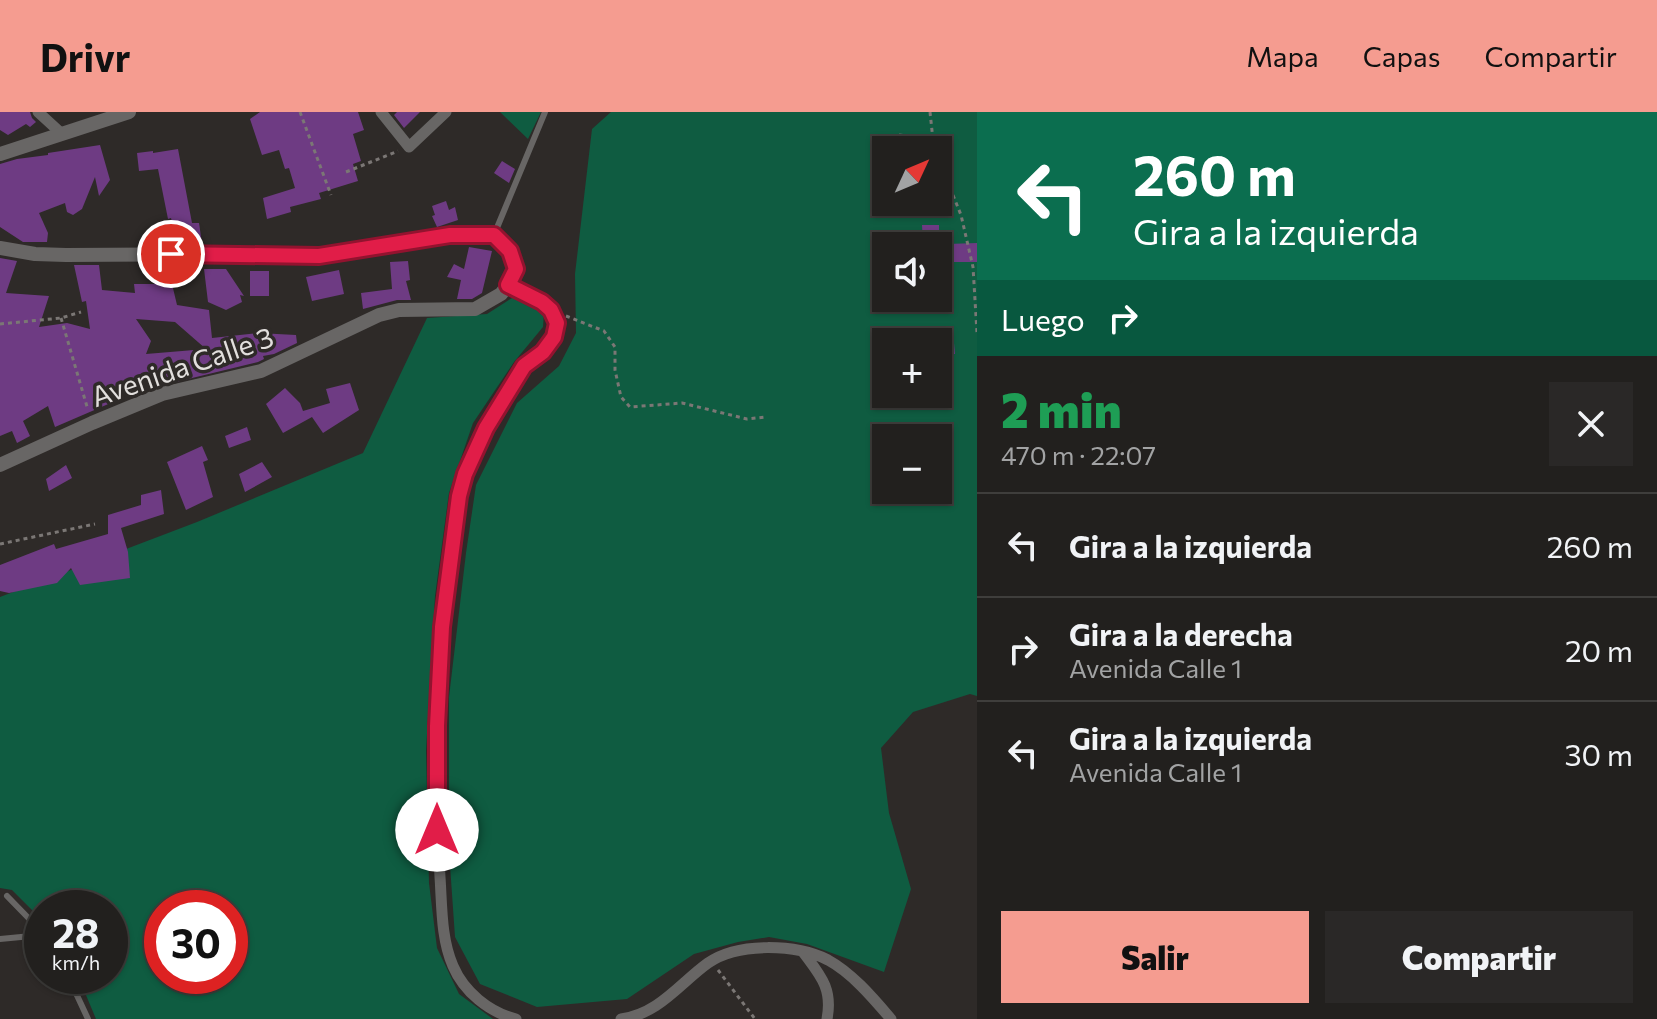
<!DOCTYPE html>
<html lang="es">
<meta charset="utf-8">
<style>
:root{--surface:#22201e;--page:#2a2827;--text:#f1f3f6;--muted:#a2a3a4;--line:#3f3e3c;--accent:#f59c90}
body{margin:0;font-family:Commissioner,sans-serif;background:var(--page);color:var(--text);height:100vh;display:flex;flex-direction:column;font-size:30px;white-space:nowrap}
*{box-sizing:border-box;margin:0}
p{font-size:26px;color:var(--muted)}
.icon{flex:none;width:44px;height:44px;fill:none;stroke:currentColor;stroke-width:2;stroke-linecap:round;stroke-linejoin:round}
.map{position:relative;flex:1;overflow:hidden}
.side{display:flex;flex-direction:column;background:var(--surface);width:680px}
.side>*{flex:none}
.guide{background:#0b6e4f;color:#fff;overflow:hidden}
.needle{width:52px;rotate:46deg}
.tools{position:absolute;left:872px;top:24px;display:grid;gap:16px}
.tools a{display:grid;place-items:center;width:80px;height:80px;border-radius:0px;background:var(--surface);box-shadow:0 2px 6px #0004,0 0 0 2px var(--line);font-size:40px}
.speed{position:absolute;left:24px;top:778px;display:flex;gap:16px;font-size:40px;font-weight:700;text-align:center}
.speed>*{display:grid;place-content:center;width:104px;height:104px;border-radius:50%;background:var(--surface);box-shadow:0 2px 6px #0004,0 0 0 2px var(--line);line-height:1}
.speed small{font-size:20px;font-weight:400}
.speed .limit{border:12px solid #d22;background:#fff;color:#111}
.pin{position:absolute;display:grid;place-items:center;width:68px;height:68px;color:#fff;margin:-34px;border:4px solid #fff;border-radius:50%;box-shadow:0 2px 8px #0007}
.me{position:absolute;width:88px;margin:-44px;rotate:0deg;stroke-linejoin:round;filter:drop-shadow(0 0 6px #0008)}
.turn{display:flex;align-items:center;gap:28px;height:168px;padding:0 24px;font-size:36px}
.turn .icon{width:104px;height:104px;stroke-width:2.5}
.turn b{display:block;font-size:56px;line-height:68px}
.then{display:flex;align-items:center;height:76px;padding:0 24px;background:#0003;gap:16px;font-size:30px}
.round{display:grid;place-items:center;flex:none;width:84px;height:84px;border-radius:0px;background:var(--page)}
.summary{display:flex;align-items:center;justify-content:space-between;height:136px;padding:0 24px}
h1{font-size:48px;font-weight:800;line-height:60px;color:#1e9e55}
.cta{display:flex;gap:16px;margin-top:auto;padding:16px 24px}
.cta a{flex:1;height:92px;border-radius:0px;background:var(--accent);color:#111;font-size:32px;font-weight:800;line-height:92px;text-align:center}
.cta a+a{background:var(--page);color:var(--text)}
ul{padding:0;list-style:none}
li{display:flex;align-items:center;gap:24px;height:104px;padding:0 24px;border-top:2px solid var(--line)}
li div{flex:1}
li b{display:block;font-size:30px}
li em{font-style:normal}
header{display:flex;align-items:center;gap:48px;box-sizing:border-box;height:112px;padding:0 40px;background:var(--accent);color:#111}
header strong{font-size:38px}
nav{display:flex;gap:44px;margin-inline-start:auto;font-size:28px}
main{display:flex;flex:1;min-height:0}
.map>svg:first-child{display:block}
.green{fill:#0f5c41;fill-rule:evenodd}
.building{fill:#6e3b83;fill-rule:evenodd}
.lines{fill:none;stroke-linecap:round;stroke-linejoin:round}
.path{stroke:#7b7775;stroke-width:3;stroke-dasharray:4 4;stroke-linecap:butt}
.service{stroke:#686665;stroke-width:6}
.minor{stroke:#686665;stroke-width:11}
.tertiary{stroke:#686665;stroke-width:14}
.route-casing{stroke:#92132f;stroke-width:20}
.route{stroke:#e11d48;stroke-width:14}
.labels{text-anchor:middle;dominant-baseline:central;stroke-width:7;stroke-linejoin:round;paint-order:stroke}
.street-label{font-size:28px;fill:#e2dfdd;stroke:#2e2a28}
</style>
<header>
<strong>Drivr</strong>
<nav><a>Mapa</a><a>Capas</a><a>Compartir</a></nav>
</header>
<main>
<div class="map">
<svg width="977" height="907" viewBox="0 0 977 907">
<rect width="100%" height="100%" fill="#2e2a28"/>
<path class="green" d="M 500,0 L 541,0 L 528,27 Z
M 611,0 L 977,0 L 977,584 L 970,582 L 913,600 L 881,636 L 889,701 L 911,777 L 884,860 L 807,832 L 769,825 L 738,830 L 694,842 L 627,887 L 537,895 L 480,872 L 455,825 L 449,739 L 449,585 L 466,441 L 476,373 L 517,291 L 559,254 L 576,221 L 575,162 L 592,17 ZM 886,38 L 938,38 L 938,90 L 886,90 ZM 886,134 L 938,134 L 938,186 L 886,186 ZM 886,230 L 938,230 L 938,282 L 886,282 ZM 886,326 L 938,326 L 938,378 L 886,378 Z
M 515,184 L 544,200 L 543,215 L 514,250 L 473,311 L 449,381 L 435,484 L 426,639 L 429,771 L 437,836 L 459,882 L 493,907 L 96,907 L 78,864 L 110,864 L 110,796 L 42,796 L 42,808 L 12,778 L 0,776 L 0,485 L 197,410 L 363,341 L 427,206 L 487,202 ZM 162,796 L 230,796 L 230,864 L 162,864 Z"/>
<path class="building" d="M 0,0 L 30,0 L 32,6 L 36,10 L 30,15 L 26,12 L 8,23 L 0,18 Z
M 260,0 L 358,0 L 364,18 L 353,22 L 361,49 L 353,52 L 358,69 L 319,81 L 321,87 L 290,95 L 291,100 L 267,107 L 263,86 L 295,76 L 289,56 L 285,57 L 279,38 L 262,43 L 250,7 Z
M 397,0 L 420,0 L 404,16 L 394,3 Z
M 100,33 L 110,68 L 99,84 L 95,65 L 82,97 L 73,103 L 67,100 L 65,91 L 39,101 L 48,121 L 47,130 L 23,130 L 0,115 L 0,52 L 17,47 L 48,43 L 48,41 Z
M 178,37 L 192,111 L 199,111 L 202,131 L 177,132 L 171,106 L 168,107 L 158,57 L 139,59 L 137,41 L 153,39 L 153,41 Z
M 502,49 L 515,57 L 509,71 L 494,61 Z
M 446,89 L 449,98 L 455,95 L 458,108 L 437,115 L 432,104 L 435,103 L 432,94 Z
M 922,113 L 939,113 L 939,131 L 923,132 Z
M 977,131 L 977,150 L 948,150 L 947,132 Z
M 469,135 L 492,139 L 482,181 L 472,187 L 457,187 L 461,168 L 447,165 L 454,152 L 464,157 Z
M 0,146 L 17,149 L 6,181 L 49,184 L 39,215 L 67,211 L 90,217 L 86,189 L 82,190 L 74,153 L 99,153 L 102,178 L 135,181 L 134,172 L 172,172 L 177,193 L 209,198 L 212,226 L 258,221 L 296,223 L 297,231 L 274,242 L 263,244 L 264,247 L 258,250 L 151,276 L 113,280 L 113,290 L 55,315 L 48,294 L 23,309 L 30,324 L 17,331 L 12,319 L 0,324 ZM 136,207 L 175,210 L 206,237 L 146,242 L 151,229 Z
M 408,149 L 410,168 L 406,169 L 411,188 L 397,188 L 363,197 L 361,181 L 392,177 L 390,150 Z
M 204,157 L 226,157 L 244,184 L 240,183 L 242,190 L 226,198 L 208,190 Z
M 339,158 L 344,182 L 312,189 L 306,165 Z
M 250,159 L 269,159 L 269,184 L 250,184 Z
M 953,220 L 955,242 L 952,242 L 953,268 L 938,269 L 938,221 Z
M 350,271 L 359,298 L 323,321 L 312,305 L 283,321 L 266,292 L 285,276 L 300,291 L 303,299 L 330,291 L 326,277 Z
M 247,315 L 251,328 L 229,336 L 225,324 Z
M 202,334 L 208,348 L 203,350 L 213,385 L 186,398 L 167,350 Z
M 262,350 L 272,365 L 245,380 L 239,362 Z
M 66,353 L 72,366 L 49,379 L 46,367 Z
M 161,378 L 164,402 L 121,416 L 128,440 L 130,466 L 80,473 L 71,456 L 57,471 L 9,481 L 0,479 L 0,453 L 54,432 L 56,437 L 108,422 L 108,403 L 141,393 L 141,383 Z"/>
<g class="lines">
<path class="path" d="M 300,0 L 331,83
M 930,0 L 933,28
M 899,23 L 933,28 L 935,38
M 938,46 L 961,103 L 973,155 L 977,221
M 346,60 L 398,39
M 566,204 L 604,219 L 615,235 L 615,258 L 621,285 L 630,295 L 682,291 L 747,307 L 766,305
M 61,206 L 88,298
M 0,212 L 61,206 L 81,200
M 0,432 L 95,412
M 718,858 L 755,907"/>
<path class="service" d="M 494,123 L 545,0
M 7,784 L 42,820
M 0,827 L 42,823
M 68,864 L 88,907"/>
<path class="minor" d="M 38,0 L 62,22
M 381,0 L 409,35 L 446,0
M 508,173 C 525,181 556,190 556,214 C 556,235 536,241 524,255 C 519,260 515,269 511,275 C 493,302 478,331 466,361 C 456,385 455,413 452,438 C 438,548 433,654 440,765 C 442,794 441,827 453,854 C 464,880 489,900 516,907
M 803,840 C 820,863 833,876 827,907
M 621,907 C 659,902 680,871 708,851 C 738,830 796,832 828,848 C 852,861 873,886 891,907"/>
<path class="tertiary" d="M 0,42 L 129,0
M 0,136 L 35,142 L 66,143 L 242,142 L 319,144 L 450,123 L 494,123 L 510,139 L 516,157 L 508,173 L 501,182 L 475,197 L 399,198 L 379,203 L 261,259 L 162,282 L 92,311 L 0,353"/>
</g>
<g class="lines">
<defs>
<path id="route" d="M 171,142 L 319,144 L 450,123 L 494,123 L 510,139 L 516,157 L 508,173 L 542,190 L 551,198 L 557,211 L 554,225 L 543,240 L 524,254 L 486,316 L 465,362 L 459,384 L 442,515 L 437,614 L 437,718"/>
</defs>
<use href="#route" class="route-casing"/>
<use href="#route" class="route"/>
</g>
<g class="labels">
<g class="street-label">
<text transform="translate(182 254) rotate(-19)">Avenida Calle 3</text>
</g>
</g>
</svg>
<div class="tools">
<a><svg class="needle" viewBox="-14 -14 28 28"><path d="M0-13l5 13h-10z" fill="#e53935"/><path d="M0 13l5-13h-10z" fill="#a2a3a4"/></svg></a>
<a><svg class="icon" aria-label="sound" viewBox="0 0 24 24"><path d="M4 9h4l5-4v14l-5-4H4zM17 9q2 3 0 6"/></svg></a>
<a>+</a>
<a>−</a>
</div>
<div class="speed"><div>28<small>km/h</small></div><div class="limit">30</div></div>
<div class="pin" style="left:171px;top:142px;background:#d93025"><svg class="icon" aria-label="arrive" viewBox="0 0 24 24"><path d="M6 21V4h12l-3 4 3 4H6"/></svg></div>
<svg class="me" style="left:437px;top:718px" viewBox="-20 -20 40 40"><circle r="19" fill="#fff"/><path d="M0-13L10 11 0 6-10 11z" fill="#e11d48"/></svg>
</div>
<section class="side">
<div class="guide">
<div class="turn"><svg class="icon" aria-label="left" viewBox="0 0 24 24"><path d="M17 20v-9H6M10 6l-5 5 5 5"/></svg><div><b>260 m</b>Gira a la izquierda</div></div>
<div class="then">Luego<svg class="icon" aria-label="right" viewBox="0 0 24 24"><path d="M7 20v-9h11M14 6l5 5-5 5"/></svg></div>
</div>
<div class="summary"><div><h1>2 min</h1><p>470 m · 22:07</p></div><a class="round"><svg class="icon" aria-label="close" viewBox="0 0 24 24"><path d="M6 6l12 12M18 6L6 18"/></svg></a></div>
<ul>
<li><svg class="icon" aria-label="left" viewBox="0 0 24 24"><path d="M17 20v-9H6M10 6l-5 5 5 5"/></svg><div><b>Gira a la izquierda</b></div><em>260 m</em></li>
<li><svg class="icon" aria-label="right" viewBox="0 0 24 24"><path d="M7 20v-9h11M14 6l5 5-5 5"/></svg><div><b>Gira a la derecha</b><p>Avenida Calle 1</p></div><em>20 m</em></li>
<li><svg class="icon" aria-label="left" viewBox="0 0 24 24"><path d="M17 20v-9H6M10 6l-5 5 5 5"/></svg><div><b>Gira a la izquierda</b><p>Avenida Calle 1</p></div><em>30 m</em></li>
</ul>
<div class="cta"><a>Salir</a><a>Compartir</a></div>
</section>
</main>
